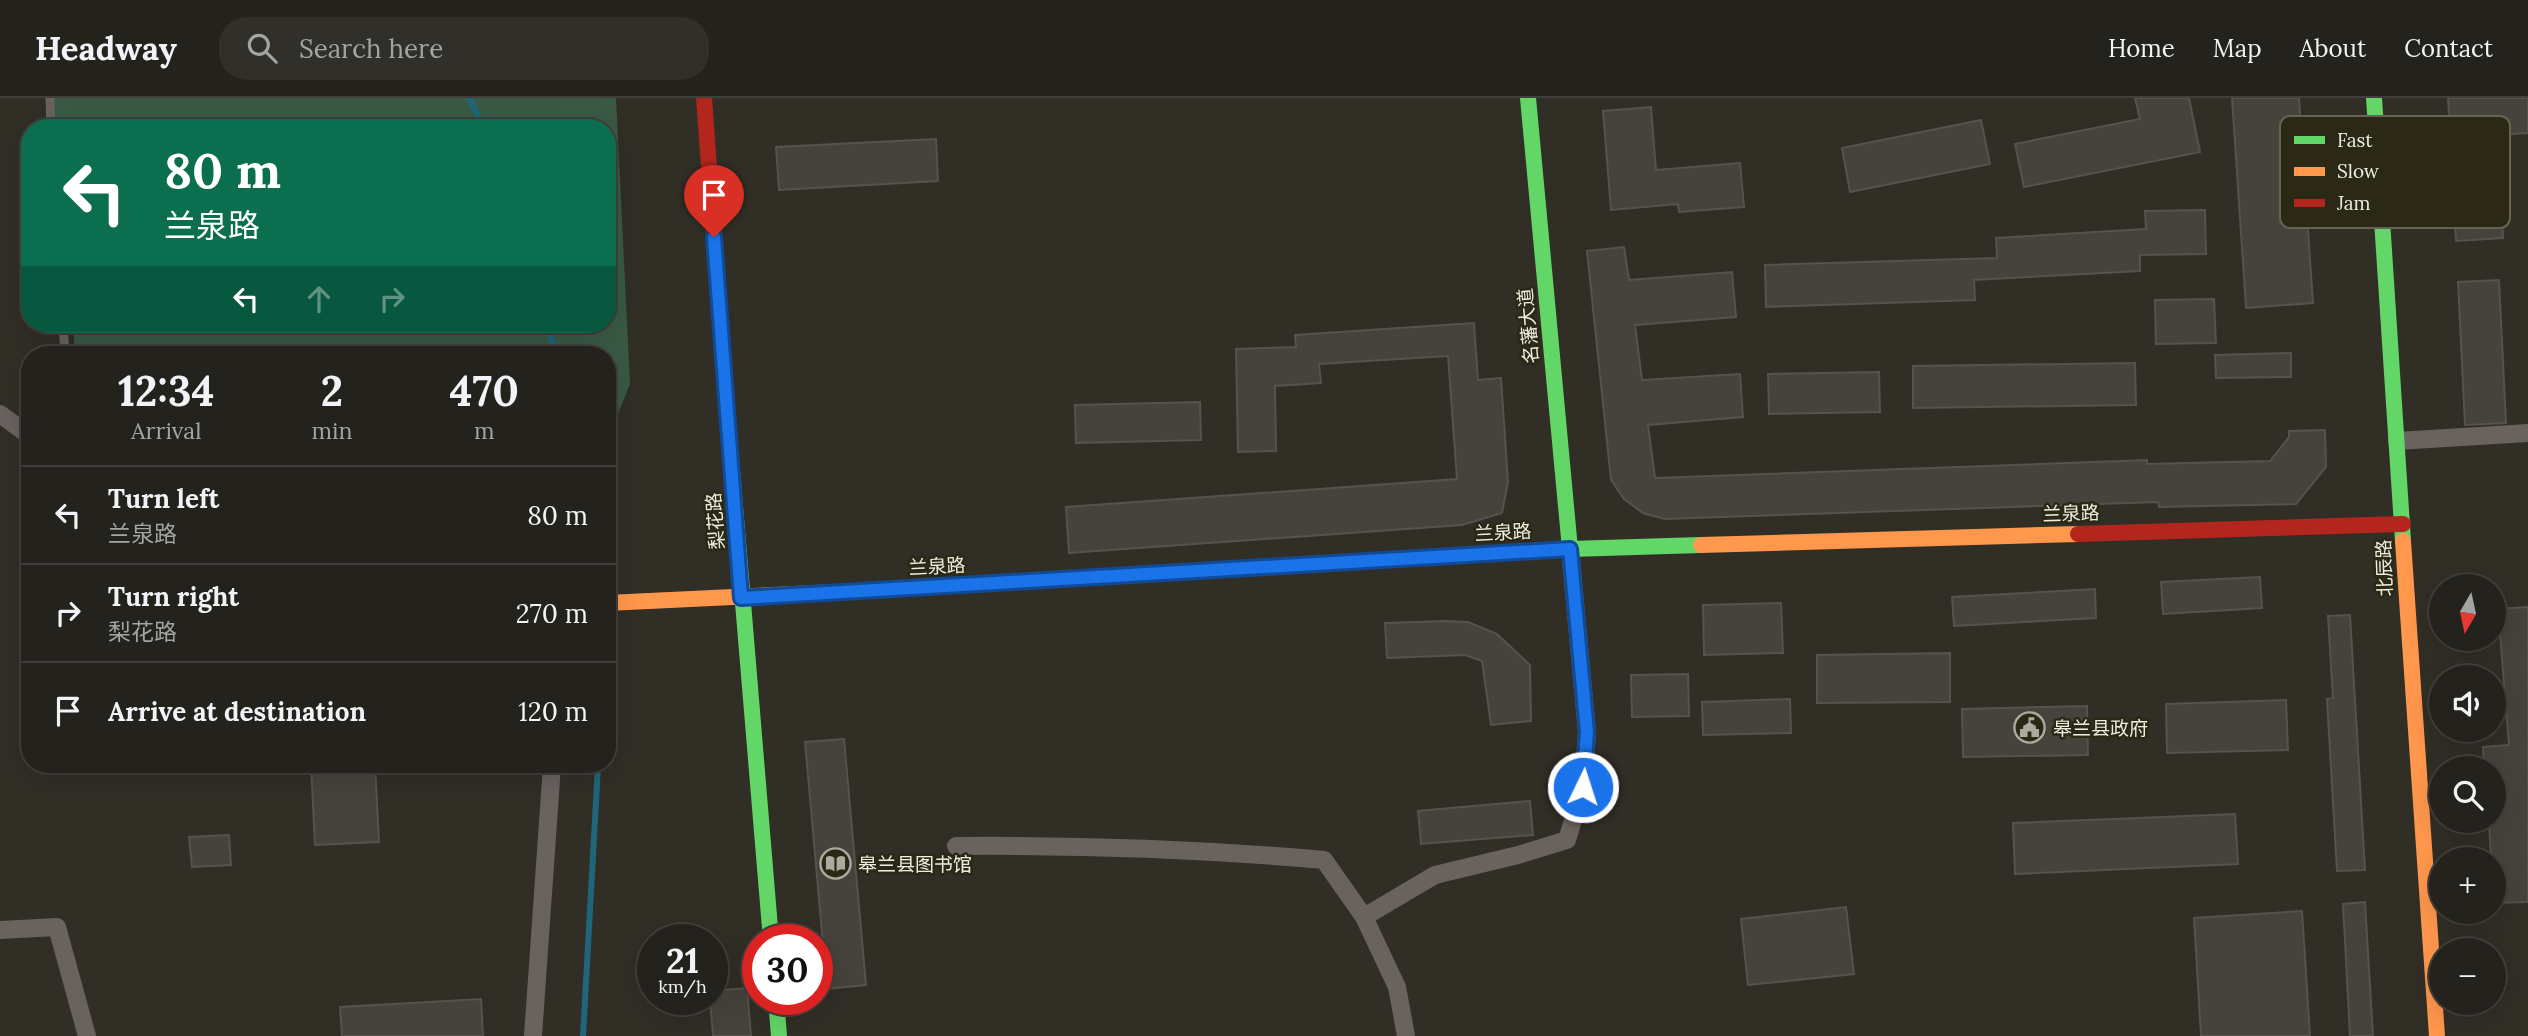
<!DOCTYPE html>
<meta charset="utf-8">
<style>
:root{--surface:#24221c;--page:#302f29;--text:#f1f3f6;--muted:#a3a4a3;--line:#413f3b}
body{margin:0;font-family:Lora,"Noto Sans SC",serif;background:var(--page);color:var(--text);height:100vh;display:flex;flex-direction:column;font-size:26px;white-space:nowrap}
*{box-sizing:border-box;margin:0}
p{font-size:23px;color:var(--muted)}
.icon{flex:none;width:38px;height:38px;fill:none;stroke:currentColor;stroke-width:2;stroke-linecap:round;stroke-linejoin:round}
.map{position:relative;flex:1;overflow:hidden}
.panel{position:absolute;left:21px;top:248px;width:595px;height:427px;display:flex;flex-direction:column;background:var(--surface);border-radius:28px;box-shadow:0 7px 28px #0002,0 0 0 2px var(--line)}
.panel>*{flex:none}
.hud{position:absolute;left:21px;top:21px;width:595px;height:214px;border-radius:28px;box-shadow:0 7px 28px #0002,0 0 0 2px var(--line);background:#0b6e4f;color:#fff;overflow:hidden}
.needle{width:46px;rotate:189deg}
.tools{position:absolute;left:2429px;top:476px;display:grid;gap:14px}
.tools a{display:grid;place-items:center;width:77px;height:77px;border-radius:50%;background:var(--surface);box-shadow:0 7px 28px #0002,0 0 0 2px var(--line);font-size:35px}
.speed{position:absolute;left:637px;top:826px;display:flex;gap:14px;font-size:35px;font-weight:700;text-align:center}
.speed>*{display:grid;place-content:center;width:91px;height:91px;border-radius:50%;background:var(--surface);box-shadow:0 7px 28px #0002,0 0 0 2px var(--line);line-height:1}
.speed small{font-size:18px;font-weight:400}
.speed .limit{border:10px solid #d22;background:#fff;color:#111}
.pin{position:absolute;display:grid;place-items:center;width:60px;height:60px;color:#fff;margin:-72px -30px;border-radius:50% 50% 50% 0;rotate:-45deg;box-shadow:0 0 7px #0007}
.pin .icon{rotate:45deg}
.me{position:absolute;width:77px;margin:-38px;rotate:4deg;stroke-linejoin:round;filter:drop-shadow(0 0 5px #0008)}
.turn{display:flex;align-items:center;gap:24px;height:147px;padding:0 28px;font-size:32px}
.turn .icon{width:91px;height:91px;stroke-width:2.5}
.turn b{display:block;font-size:49px;line-height:60px}
.lanes{display:flex;align-items:center;height:66px;padding:0 28px;background:#0003;justify-content:center;gap:35px;direction:ltr}
.lanes .off{opacity:.35}
.eta{display:flex;justify-content:space-evenly;align-items:center;height:119px;text-align:center}
.eta b{font-size:42px;font-weight:700;line-height:49px}
ul{padding:0;list-style:none}
li{display:flex;align-items:center;gap:21px;height:98px;padding:0 28px;border-top:2px solid var(--line)}
li div{flex:1}
li b{display:block;font-size:26px}
li em{font-style:normal}
header{display:flex;align-items:center;gap:42px;box-sizing:border-box;height:98px;padding:0 35px;background:var(--surface);border-bottom:2px solid var(--line)}
header strong{font-size:33px}
nav{display:flex;gap:38px;margin-inline-start:auto;font-size:24px}
.search{width:490px;height:63px;background:var(--page);display:flex;align-items:center;gap:18px;box-sizing:border-box;padding:0 24px;border-radius:28px;color:var(--muted);font-size:26px}
.map>svg:first-child{display:block}
.green{fill:#3a5a45}
.lines{fill:none;stroke-linecap:round;stroke-linejoin:round}
.stream{stroke:#1f667a;stroke-width:6}
.building{fill:#46433c;stroke:#56534c;stroke-width:2}
.lane{stroke:#6a625f;stroke-width:9}
.street{stroke:#6a625f;stroke-width:18}
.fast{stroke:#63d668;stroke-width:16}
.slow{stroke:#ff974d;stroke-width:16}
.jam{stroke:#b3261e;stroke-width:16}
.route-casing{stroke:#114b97;stroke-width:18}
.route{stroke:#1a73e8;stroke-width:12}
.labels{text-anchor:middle;dominant-baseline:central;stroke-width:5;stroke-linejoin:round;paint-order:stroke}
.street-label{font-size:19px;fill:#eeece1;stroke:#2b2816}
.poi-label{font-size:19px;fill:#eeece1;stroke:#2b2816;text-anchor:start}
.key{fill:#2b2816;stroke:#666353;stroke-width:2}
.key-label{font-size:19px;fill:#eeece1}
</style>
<header>
<strong>Headway</strong>
<div class="search"><svg class="icon" aria-label="search" viewBox="0 0 24 24"><circle cx="10" cy="10" r="6"/><path d="M15 15l6 6"/></svg>Search here</div>
<nav><a>Home</a><a>Map</a><a>About</a><a>Contact</a></nav>
</header>
<div class="map">
<svg width="2528" height="938" viewBox="0 0 2528 938">
<rect width="100%" height="100%" fill="#302e25"/>
<path class="green" d="M 54,0 L 616,0 L 630,286 L 607,343 L 607,257 L 75,257 L 73,226 L 607,226 L 607,30 L 56,30 Z"/>
<g class="lines">
<path class="stream" d="M 469,0 L 484,30
M 546,226 L 557,257
M 583,938 L 598,667"/>
</g>
<path class="building" d="M 2135,0 L 2189,0 L 2200,54 L 2024,89 L 2015,46 L 2140,21 Z
M 2232,0 L 2299,0 L 2313,205 L 2246,210 Z
M 2448,0 L 2528,0 L 2528,35 L 2497,37 L 2503,140 L 2456,143 Z
M 1651,9 L 1656,72 L 1740,65 L 1744,109 L 1679,114 L 1678,106 L 1611,112 L 1603,13 Z
M 1981,22 L 1990,66 L 1850,94 L 1842,50 Z
M 936,41 L 938,83 L 779,92 L 776,49 Z
M 2205,112 L 2206,156 L 2140,157 L 2140,173 L 1974,182 L 1975,202 L 1766,209 L 1765,167 L 1997,160 L 1996,140 L 2146,131 L 2145,113 Z
M 1624,149 L 1629,182 L 1732,174 L 1736,219 L 1635,227 L 1642,282 L 1740,276 L 1743,319 L 1648,327 L 1655,380 L 2147,362 L 2147,366 L 2270,363 L 2289,339 L 2289,333 L 2325,332 L 2326,369 L 2296,406 L 2159,409 L 2158,404 L 1665,421 L 1643,415 L 1624,401 L 1611,382 L 1587,153 Z
M 2499,182 L 2506,325 L 2465,327 L 2458,184 Z
M 2214,201 L 2216,245 L 2156,246 L 2155,202 Z
M 1474,225 L 1478,282 L 1501,280 L 1508,384 L 1502,415 L 1462,427 L 1069,455 L 1066,409 L 1457,381 L 1448,258 L 1319,266 L 1321,285 L 1275,288 L 1276,353 L 1238,354 L 1236,251 L 1296,249 L 1295,237 Z
M 2291,255 L 2291,279 L 2216,280 L 2215,257 Z
M 2135,265 L 2136,307 L 1913,310 L 1913,268 Z
M 1879,274 L 1880,314 L 1769,316 L 1768,276 Z
M 1200,304 L 1201,342 L 1076,345 L 1075,307 Z
M 2260,479 L 2262,510 L 2163,516 L 2161,484 Z
M 2095,491 L 2096,520 L 1954,528 L 1952,499 Z
M 1781,505 L 1783,555 L 1704,557 L 1703,507 Z
M 2528,509 L 2528,804 L 2494,805 L 2494,761 L 2491,761 L 2489,723 L 2494,723 L 2494,670 L 2484,670 L 2483,649 L 2509,647 L 2498,511 Z
M 2350,517 L 2365,772 L 2337,773 L 2327,601 L 2333,600 L 2328,518 Z
M 1446,523 L 1468,524 L 1497,536 L 1530,567 L 1531,623 L 1491,627 L 1482,563 L 1465,557 L 1387,560 L 1385,525 Z
M 1950,555 L 1950,604 L 1817,605 L 1817,557 Z
M 1688,576 L 1689,618 L 1632,619 L 1631,577 Z
M 1790,601 L 1791,635 L 1703,637 L 1702,604 Z
M 2286,602 L 2288,652 L 2167,655 L 2166,606 Z
M 2087,608 L 2088,657 L 1963,659 L 1962,611 Z
M 844,641 L 866,887 L 827,891 L 805,644 Z
M 311,667 L 375,667 L 379,744 L 315,747 Z
M 1530,703 L 1533,737 L 1421,746 L 1418,713 Z
M 2235,716 L 2238,766 L 2015,776 L 2013,725 Z
M 229,737 L 231,767 L 192,769 L 189,739 Z
M 2365,804 L 2373,938 L 2350,938 L 2343,806 Z
M 1846,809 L 1854,876 L 1748,887 L 1741,821 Z
M 2302,813 L 2310,938 L 2201,938 L 2194,820 Z
M 747,890 L 751,938 L 713,938 L 710,901 L 712,901 L 712,893 Z
M 481,901 L 483,938 L 342,938 L 340,909 Z"/>
<g class="lines">
<path class="lane" d="M 50,0 L 51,30
M 63,226 L 65,257"/>
<path class="street" d="M 0,316 L 30,338
M 2397,343 L 2528,335
M 956,748 C 1079,747 1201,751 1324,762 L 1364,819 L 1397,889 L 1406,938
M 1364,819 L 1435,777 L 1518,757 L 1567,742 L 1583,689 L 1587,634 L 1570,451
M 0,832 L 57,829 L 87,938
M 533,938 L 552,667"/>
<path class="fast" d="M 1528,0 L 1570,451
M 2374,0 L 2403,443
M 726,300 L 771,842
M 879,492 L 1570,451 L 1701,447
M 776,901 L 779,938"/>
<path class="slow" d="M 2403,443 L 2437,938
M 1701,447 L 2078,436
M 607,505 L 879,492"/>
<path class="jam" d="M 704,0 L 726,300
M 2078,436 L 2403,426"/>
</g>
<g class="lines">
<defs>
<path id="route" d="M 714,139 L 741,500 L 1570,451 L 1587,634 L 1583,689"/>
</defs>
<use href="#route" class="route-casing"/>
<use href="#route" class="route"/>
</g>
<defs>
<symbol id="civic-ring" viewBox="-11 -11 22 22"><circle r="9.5" fill="#2b2816" stroke="#acaa9f" stroke-width="1.5"/><path d="M-.6-6.5H3V-4.5H.6V-3L4-1V1h2V6H-6V1h2V-1L-.6-3ZM-1.2 2.5V6h2.4V2.5Z" fill="#acaa9f"/></symbol>
<symbol id="library-ring" viewBox="-11 -11 22 22"><circle r="9.5" fill="#2b2816" stroke="#acaa9f" stroke-width="1.5"/><path d="M-6-4Q-3-5.5-.7-3.5V5Q-3 3-6 4ZM6-4Q3-5.5 .7-3.5V5Q3 3 6 4Z" fill="#acaa9f"/></symbol>
</defs>
<g fill-rule="evenodd">
<use href="#civic-ring" x="2012" y="612" width="35" height="35"/>
<use href="#library-ring" x="818" y="748" width="35" height="35"/>
</g>
<g class="labels">
<g class="street-label">
<text transform="translate(1528 228) rotate(-95)">名藩大道</text>
<text transform="translate(2071 415) rotate(-2)">兰泉路</text>
<text transform="translate(715 423) rotate(-94)">梨花路</text>
<text transform="translate(1503 434) rotate(-3)">兰泉路</text>
<text transform="translate(937 468) rotate(-3)">兰泉路</text>
<text transform="translate(2384 470) rotate(-92)">北辰路</text>
</g>
<g class="poi-label">
<text x="2053" y="630">皋兰县政府</text>
<text x="858" y="766">皋兰县图书馆</text>
</g>
</g>
<rect x="2280" y="18" width="230" height="112" rx="10" class="key"/>
<rect x="2294" y="38" width="31" height="8" fill="#63d668"/>
<rect x="2294" y="69" width="31" height="9" fill="#ff974d"/>
<rect x="2294" y="101" width="31" height="8" fill="#b3261e"/>
<g class="key-label">
<text x="2337" y="49">Fast</text>
<text x="2337" y="80">Slow</text>
<text x="2337" y="112">Jam</text>
</g>
</svg>
<div class="tools">
<a><svg class="needle" viewBox="-14 -14 28 28"><path d="M0-13l5 13h-10z" fill="#e53935"/><path d="M0 13l5-13h-10z" fill="#a3a4a3"/></svg></a>
<a><svg class="icon" aria-label="sound" viewBox="0 0 24 24"><path d="M4 9h4l5-4v14l-5-4H4zM17 9q2 3 0 6"/></svg></a>
<a><svg class="icon" aria-label="search" viewBox="0 0 24 24"><circle cx="10" cy="10" r="6"/><path d="M15 15l6 6"/></svg></a>
<a>+</a>
<a>−</a>
</div>
<div class="speed"><div>21<small>km/h</small></div><div class="limit">30</div></div>
<div class="pin" style="left:714px;top:139px;background:#d93025"><svg class="icon" aria-label="arrive" viewBox="0 0 24 24"><path d="M6 21V4h12l-3 4 3 4H6"/></svg></div>
<svg class="me" style="left:1583px;top:689px" viewBox="-20 -20 40 40"><circle r="17" fill="#1a73e8" stroke="#fff" stroke-width="3"/><path d="M0-11L8 9 0 5-8 9z" fill="#fff"/></svg>
<div class="hud">
<div class="turn"><svg class="icon" aria-label="left" viewBox="0 0 24 24"><path d="M17 20v-9H6M10 6l-5 5 5 5"/></svg><div><b>80 m</b>兰泉路</div></div>
<div class="lanes"><svg class="icon" aria-label="left" viewBox="0 0 24 24"><path d="M17 20v-9H6M10 6l-5 5 5 5"/></svg><svg class="icon off" aria-label="ahead" viewBox="0 0 24 24"><path d="M12 20V5M6 11l6-6 6 6"/></svg><svg class="icon off" aria-label="right" viewBox="0 0 24 24"><path d="M7 20v-9h11M14 6l5 5-5 5"/></svg></div>
</div>
<section class="panel">
<div class="eta">
<div><b>12:34</b><p>Arrival</p></div>
<div><b>2</b><p>min</p></div>
<div><b>470</b><p>m</p></div>
</div>
<ul>
<li><svg class="icon" aria-label="left" viewBox="0 0 24 24"><path d="M17 20v-9H6M10 6l-5 5 5 5"/></svg><div><b>Turn left</b><p>兰泉路</p></div><em>80 m</em></li>
<li><svg class="icon" aria-label="right" viewBox="0 0 24 24"><path d="M7 20v-9h11M14 6l5 5-5 5"/></svg><div><b>Turn right</b><p>梨花路</p></div><em>270 m</em></li>
<li><svg class="icon" aria-label="arrive" viewBox="0 0 24 24"><path d="M6 21V4h12l-3 4 3 4H6"/></svg><div><b>Arrive at destination</b></div><em>120 m</em></li>
</ul>
</section>
</div>
